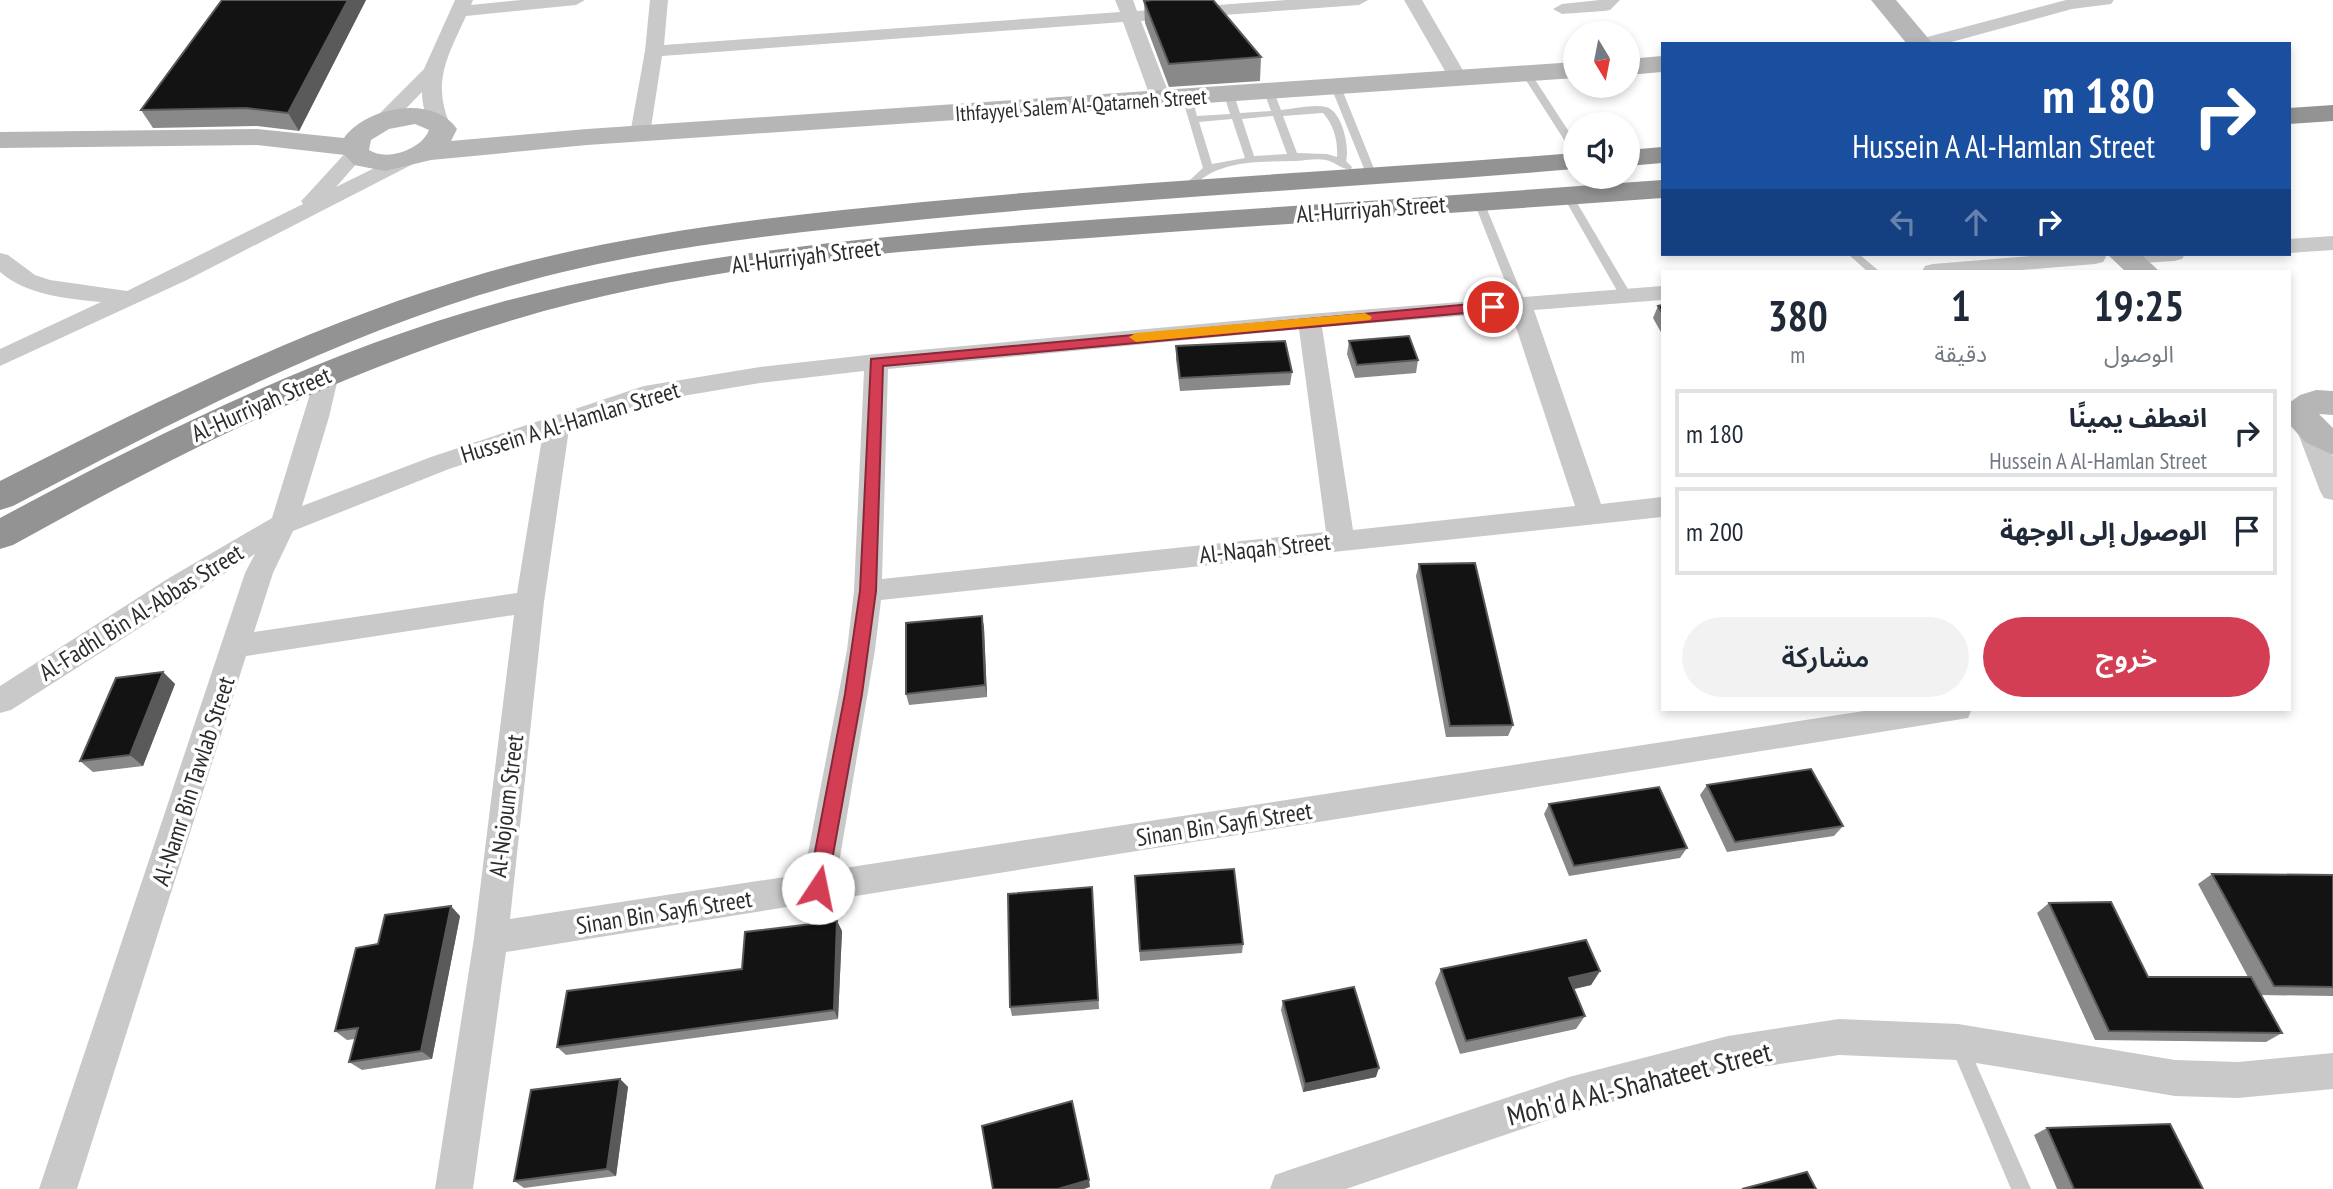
<!DOCTYPE html>
<html lang="ar">
<meta charset="utf-8">
<style>
:root{--surface:#fff;--page:#f2f2f3;--text:#1f2937;--muted:#747a83;--line:#e0e1e3;--accent:#d43e55}
body{margin:0;font-family:"PT Sans Narrow","Noto Sans Arabic",sans-serif;background:var(--page);color:var(--text);direction:rtl;height:100vh;display:flex;flex-direction:column;font-size:26px;white-space:nowrap}
*{box-sizing:border-box;margin:0}
p{font-size:23px;color:var(--muted)}
.icon{flex:none;width:38px;height:38px;fill:none;stroke:currentColor;stroke-width:2;stroke-linecap:round;stroke-linejoin:round}
.map{position:relative;flex:1;overflow:hidden;direction:ltr}
.details{position:absolute;left:1661px;top:270px;width:630px;height:441px;display:flex;flex-direction:column;background:var(--surface);border-radius:0px;box-shadow:0 4px 10px #0003;direction:rtl}
.details>*{flex:none}
.guide{position:absolute;left:1661px;top:42px;width:630px;height:214px;border-radius:0px;box-shadow:0 4px 10px #0003;direction:rtl;background:#1a4fa0;color:#fff;overflow:hidden}
.needle{width:46px;rotate:170deg}
.controls{position:absolute;left:1563px;top:21px;display:grid;gap:14px}
.controls a{display:grid;place-items:center;width:77px;height:77px;border-radius:50%;background:var(--surface);box-shadow:0 4px 10px #0003;font-size:35px}
.pin{position:absolute;display:grid;place-items:center;width:60px;height:60px;color:#fff;margin:-30px;border:4px solid #fff;border-radius:50%;box-shadow:0 2px 7px #0007}
.me{position:absolute;width:77px;margin:-38px;rotate:11deg;stroke-linejoin:round;filter:drop-shadow(0 0 5px #0008)}
.turn{display:flex;align-items:center;gap:24px;height:147px;padding:0 21px;font-size:32px}
.turn .icon{width:91px;height:91px;stroke-width:2.5}
.turn b{display:block;font-size:49px;line-height:60px}
.lanes{display:flex;align-items:center;height:66px;padding:0 21px;background:#0003;justify-content:center;gap:35px;direction:ltr}
.lanes .off{opacity:.35}
.eta{display:flex;justify-content:space-evenly;align-items:center;height:119px;text-align:center}
.eta b{font-size:42px;font-weight:600;line-height:49px}
.cta{display:flex;gap:14px;margin-top:auto;padding:14px 21px}
.cta a{flex:1;height:80px;border-radius:42px;background:var(--accent);color:#fff;font-size:28px;font-weight:600;line-height:80px;text-align:center}
.cta a+a{background:var(--page);color:var(--text)}
ul{padding:0;list-style:none}
li{display:flex;align-items:center;gap:21px;height:88px;margin:0 14px 10px;padding:0 7px;border:4px solid var(--line);border-radius:0px}
li div{flex:1}
li b{display:block;font-size:26px}
li em{font-style:normal}
.map>svg:first-child{display:block}
.lines{fill:none;stroke-linecap:round;stroke-linejoin:round}
.lane{fill:#c9c9c9;fill-rule:evenodd}
.street{fill:#c9c9c9;fill-rule:evenodd}
.secondary{fill:#b6b6b6;fill-rule:evenodd}
.highway{fill:#939393;fill-rule:evenodd}
.wall{fill:#898989}
.shaded-wall{fill:#5a5a5a}
.building{fill:#131313;stroke:#5a5a5a;stroke-width:2}
.route{fill:#d43e55;stroke:#8a2837;stroke-width:2}
.slow{fill:#f59e0b}
.labels{text-anchor:middle;dominant-baseline:central;stroke-width:7;stroke-linejoin:round;paint-order:stroke}
.far-street-label{font-size:21px;fill:#2c2c2c;stroke:#fff}
.street-label{font-size:24px;fill:#2c2c2c;stroke:#fff}
.near-street-label{font-size:28px;fill:#2c2c2c;stroke:#fff}
</style>
<div class="map">
<svg width="2333" height="1189" viewBox="0 0 2333 1189">
<rect width="100%" height="100%" fill="#fff"/>
<g class="lines">
<path class="lane" d="M 1524,72 L 1530,72 L 1575,141 L 1575,152 L 1570,149 L 1522,74 Z
M 1336,84 L 1341,87 L 1377,176 L 1376,178 L 1368,178 L 1367,176 L 1331,87 Z
M 1269,89 L 1274,92 L 1281,110 C 1294,109 1313,104 1326,107 C 1342,111 1350,147 1346,161 L 1352,167 L 1351,169 C 1341,170 1336,162 1326,160 C 1315,158 1304,161 1294,161 C 1258,162 1216,159 1190,190 L 1182,190 L 1181,188 L 1203,168 L 1182,97 L 1184,95 L 1192,97 L 1197,116 L 1230,114 L 1224,95 L 1229,92 L 1234,95 L 1240,113 L 1271,111 L 1264,92 ZM 1323,113 C 1334,125 1338,141 1337,157 L 1327,154 L 1297,153 L 1283,116 ZM 1273,116 L 1287,154 L 1254,156 L 1242,119 ZM 1232,119 L 1245,158 L 1212,164 L 1199,122 Z
M 1568,193 L 1573,196 L 1632,296 L 1630,299 L 1626,300 L 1620,296 L 1563,196 Z
M 1479,199 L 1484,202 L 1526,304 L 1524,307 L 1520,308 L 1514,304 L 1474,202 Z
M 1848,254 L 1859,254 L 1879,271 L 1867,271 Z
M 1960,1038 L 1966,1041 L 2031,1189 L 2011,1189 L 1951,1047 L 1954,1041 Z"/>
<path class="street" d="M 455,0 L 473,0 L 471,5 L 521,0 L 585,0 L 576,5 L 466,16 C 449,54 432,80 449,122 L 446,126 L 432,126 C 425,116 422,104 422,92 L 389,126 L 375,126 L 372,122 L 375,118 L 424,69 Z
M 650,0 L 668,0 L 664,45 L 1120,12 L 1115,0 L 1133,0 L 1137,11 L 1286,0 L 1368,0 L 1359,5 L 1141,21 L 1171,99 L 1161,105 L 1151,99 L 1123,22 L 662,56 L 650,134 L 647,138 L 633,138 L 630,134 L 645,51 Z
M 1404,0 L 1422,0 L 1468,79 L 1466,83 L 1452,83 Z
M 1600,0 L 1620,0 L 1610,10 L 1604,11 L 1562,14 L 1553,9 L 1562,4 Z
M 2066,0 L 2114,0 L 2111,4 L 2072,9 L 1944,44 L 1913,44 L 1916,40 Z
M 356,147 L 363,149 L 366,153 L 336,187 L 403,154 L 417,154 L 420,158 L 417,162 L 187,280 L 0,366 L 0,349 L 101,302 C 68,299 26,295 0,272 L 0,253 L 8,255 L 35,275 L 50,280 L 127,291 L 303,204 L 301,201 L 305,197 L 349,149 Z
M 2333,236 L 2333,250 L 2289,253 L 2289,239 Z
M 2054,254 L 2104,254 L 2106,257 L 2103,262 L 2095,264 L 2009,271 L 1922,271 L 1925,266 L 1933,264 Z
M 2117,254 L 2185,254 L 2182,259 L 2174,261 L 2126,264 L 2118,262 L 2115,257 Z
M 1662,286 L 1662,300 L 1534,310 L 1601,504 L 1662,497 L 1662,517 L 881,600 L 875,650 L 838,869 L 1877,709 L 1972,709 L 1968,718 L 506,952 L 473,1189 L 435,1189 L 474,938 L 514,615 L 246,656 L 77,1189 L 39,1189 L 245,573 L 255,554 L 11,710 L 0,713 L 0,686 L 169,578 L 272,518 L 318,368 L 327,366 L 336,368 L 339,374 L 329,417 L 302,506 L 431,457 L 644,386 L 760,367 L 876,354 L 1309,314 ZM 1511,312 L 1575,506 L 1353,530 L 1322,327 ZM 1299,329 L 1326,532 L 882,579 L 888,369 ZM 864,371 L 854,591 L 847,650 L 804,874 L 510,919 L 544,602 L 569,429 L 647,402 L 760,383 ZM 542,438 L 517,593 L 254,632 L 273,573 L 293,531 L 449,469 Z
M 2309,419 L 2318,422 L 2333,457 L 2333,500 L 2324,498 L 2320,491 L 2296,428 L 2300,422 Z
M 1839,1019 L 1958,1024 L 2175,1060 L 2238,1062 L 2333,1053 L 2333,1089 L 2238,1098 L 2175,1096 L 1958,1060 L 1839,1055 L 1728,1072 L 1569,1113 L 1346,1189 L 1270,1189 L 1275,1175 L 1289,1170 L 1569,1077 L 1728,1036 Z"/>
<path class="secondary" d="M 1871,0 L 1896,0 L 1933,44 L 1907,44 Z
M 1662,56 L 1662,72 L 1628,75 L 1628,59 Z
M 1575,62 L 1575,78 L 587,145 L 431,160 L 385,171 L 354,165 L 345,155 L 257,145 L 0,148 L 0,132 L 257,129 L 344,138 C 366,107 433,94 457,129 L 451,141 L 587,129 ZM 415,124 L 429,130 C 422,149 387,162 369,150 L 371,140 L 389,129 Z
M 2107,254 L 2141,254 L 2159,271 L 2125,271 Z
M 2316,390 L 2333,391 L 2333,415 L 2319,414 L 2333,428 L 2333,455 L 2305,442 L 2289,424 L 2289,403 L 2300,395 Z"/>
<path class="highway" d="M 2333,105 L 2333,121 L 2289,124 L 2289,108 Z
M 1662,147 L 1662,163 L 1628,166 L 1628,150 Z
M 1575,153 L 1575,169 C 1359,187 1142,198 927,219 C 787,233 645,247 510,286 C 335,336 173,422 13,506 L 0,510 L 0,481 C 157,401 317,321 488,272 C 629,232 777,216 923,202 C 1140,181 1358,170 1575,153 Z
M 1662,180 L 1662,198 C 1471,212 1280,224 1089,238 C 896,251 699,264 513,320 C 336,373 173,456 13,545 L 0,549 L 0,518 C 159,433 323,351 498,303 C 696,250 899,234 1103,219 C 1289,206 1476,194 1662,180 Z"/>
</g>
<path class="wall" d="M 222,0 L 366,0 L 299,131 L 257,126 L 153,128 L 141,110 Z
M 1144,1 L 1261,57 L 1260,81 L 1169,87 L 1145,23 Z
M 1662,305 L 1662,334 L 1653,318 L 1658,306 Z
M 1349,341 L 1418,360 L 1416,373 L 1355,378 L 1347,354 Z
M 1176,346 L 1292,372 L 1290,385 L 1180,391 L 1176,359 Z
M 1419,564 L 1513,725 L 1508,736 L 1446,737 L 1416,576 Z
M 982,616 L 984,628 L 987,697 L 909,705 L 906,694 Z
M 163,672 L 175,684 L 143,766 L 93,772 L 80,761 Z
M 1707,785 L 1843,826 L 1834,836 L 1727,852 L 1700,795 Z
M 1549,804 L 1687,848 L 1680,858 L 1569,876 L 1544,814 Z
M 2212,874 L 2333,875 L 2333,996 L 2261,995 L 2282,1033 L 2266,1042 L 2095,1040 L 2037,913 L 2049,903 L 2148,977 L 2248,977 L 2198,884 Z
M 1135,876 L 1243,944 L 1242,953 L 1140,961 Z
M 1092,887 L 1099,1009 L 1012,1016 L 1010,1007 Z
M 460,916 L 432,1059 L 362,1070 L 349,1062 L 355,1039 L 347,1040 L 335,1031 Z
M 837,921 L 842,931 L 838,1019 L 566,1055 L 557,1047 L 742,969 Z
M 1441,969 L 1600,971 L 1591,985 L 1574,989 L 1585,1016 L 1576,1029 L 1460,1054 L 1435,983 Z
M 1283,1001 L 1376,1077 L 1303,1092 L 1281,1010 Z
M 620,1079 L 628,1087 L 616,1176 L 524,1188 L 514,1181 Z
M 2047,1128 L 2203,1189 L 2057,1189 L 2034,1135 Z"/>
<path class="shaded-wall" d="M 348,0 L 366,0 L 299,131 L 288,113 Z
M 982,616 L 984,628 L 987,697 L 985,685 Z
M 163,672 L 175,684 L 143,766 L 130,755 Z
M 451,906 L 460,916 L 432,1059 L 421,1051 Z
M 837,921 L 842,931 L 838,1019 L 834,1010 Z
M 1600,971 L 1591,985 L 1561,992 L 1569,978 Z
M 1379,1068 L 1376,1077 L 1303,1092 L 1305,1084 Z
M 620,1079 L 628,1087 L 616,1176 L 607,1169 Z
M 1089,1180 L 1090,1187 L 1084,1189 L 1058,1189 Z"/>
<path class="building" d="M 222,0 L 348,0 L 288,113 L 246,108 L 141,110 Z
M 1152,0 L 1213,0 L 1261,57 L 1169,64 L 1144,1 Z
M 1662,305 L 1662,313 L 1658,306 Z
M 1409,336 L 1418,360 L 1357,365 L 1349,341 Z
M 1285,341 L 1292,372 L 1180,378 L 1176,346 Z
M 1475,563 L 1513,725 L 1450,726 L 1419,564 Z
M 982,616 L 985,685 L 906,694 L 906,623 Z
M 163,672 L 130,755 L 80,761 L 116,678 Z
M 1811,769 L 1843,826 L 1735,842 L 1707,785 Z
M 1659,787 L 1687,848 L 1574,866 L 1549,804 Z
M 1234,869 L 1243,944 L 1140,951 L 1135,876 Z
M 2212,874 L 2333,875 L 2333,987 L 2274,986 Z
M 1092,887 L 1098,1000 L 1010,1007 L 1008,894 Z
M 2111,902 L 2148,977 L 2251,977 L 2282,1033 L 2109,1031 L 2049,903 Z
M 451,906 L 421,1051 L 349,1062 L 358,1028 L 335,1031 L 356,948 L 378,944 L 385,915 Z
M 837,921 L 834,1010 L 557,1047 L 567,991 L 742,969 L 745,932 Z
M 1586,940 L 1600,971 L 1569,978 L 1585,1016 L 1466,1041 L 1441,969 Z
M 1354,987 L 1379,1068 L 1305,1084 L 1283,1001 Z
M 620,1079 L 607,1169 L 514,1181 L 531,1090 Z
M 1072,1101 L 1089,1180 L 1058,1189 L 993,1189 L 982,1126 Z
M 2170,1124 L 2203,1189 L 2074,1189 L 2047,1128 Z
M 1807,1172 L 1816,1189 L 1742,1189 Z"/>
<path class="route" d="M 1493,302 L 1498,304 L 1498,310 L 883,366 L 876,591 L 862,694 L 827,888 L 824,894 L 818,897 L 811,894 L 808,888 L 845,694 L 860,591 L 871,359 Z"/>
<path class="slow" d="M 1365,313 L 1372,317 L 1370,320 L 1136,342 L 1129,337 L 1136,333 Z"/>
<g class="labels">
<g class="far-street-label">
<text transform="translate(1081 105) rotate(-4)">Ithfayyel Salem Al-Qatarneh Street</text>
</g>
<g class="street-label">
<text transform="translate(1371 209) rotate(-4)">Al-Hurriyah Street</text>
<text transform="translate(806 256) rotate(-7)">Al-Hurriyah Street</text>
<text transform="translate(261 404) rotate(-24)">Al-Hurriyah Street</text>
<text transform="translate(570 422) rotate(-17)">Hussein A Al-Hamlan Street</text>
<text transform="translate(1265 548) rotate(-6)">Al-Naqah Street</text>
<text transform="translate(141 612) rotate(-32)">Al-Fadhl Bin Al-Abbas Street</text>
<text transform="translate(193 781) rotate(-72)">Al-Namr Bin Tawlab Street</text>
<text transform="translate(506 806) rotate(-83)">Al-Nojoum Street</text>
<text transform="translate(1224 824) rotate(-9)">Sinan Bin Sayfi Street</text>
<text transform="translate(664 912) rotate(-9)">Sinan Bin Sayfi Street</text>
</g>
<g class="near-street-label">
<text transform="translate(1639 1083) rotate(-14)">Moh'd A Al-Shahateet Street</text>
</g>
</g>
</svg>
<div class="controls">
<a><svg class="needle" viewBox="-14 -14 28 28"><path d="M0-13l5 13h-10z" fill="#e53935"/><path d="M0 13l5-13h-10z" fill="#747a83"/></svg></a>
<a><svg class="icon" aria-label="sound" viewBox="0 0 24 24"><path d="M4 9h4l5-4v14l-5-4H4zM17 9q2 3 0 6"/></svg></a>
</div>
<div class="pin" style="left:1493px;top:307px;background:#d93025"><svg class="icon" aria-label="arrive" viewBox="0 0 24 24"><path d="M6 21V4h12l-3 4 3 4H6"/></svg></div>
<svg class="me" style="left:818px;top:888px" viewBox="-20 -20 40 40"><circle r="19" fill="#fff"/><path d="M0-13L10 11 0 6-10 11z" fill="#d43e55"/></svg>
<div class="guide">
<div class="turn"><svg class="icon" aria-label="right" viewBox="0 0 24 24"><path d="M7 20v-9h11M14 6l5 5-5 5"/></svg><div><b>180 m</b>Hussein A Al-Hamlan Street</div></div>
<div class="lanes"><svg class="icon off" aria-label="left" viewBox="0 0 24 24"><path d="M17 20v-9H6M10 6l-5 5 5 5"/></svg><svg class="icon off" aria-label="ahead" viewBox="0 0 24 24"><path d="M12 20V5M6 11l6-6 6 6"/></svg><svg class="icon" aria-label="right" viewBox="0 0 24 24"><path d="M7 20v-9h11M14 6l5 5-5 5"/></svg></div>
</div>
<section class="details">
<div class="eta">
<div><b>19:25</b><p>الوصول</p></div>
<div><b>1</b><p>دقيقة</p></div>
<div><b>380</b><p>m</p></div>
</div>
<ul>
<li><svg class="icon" aria-label="right" viewBox="0 0 24 24"><path d="M7 20v-9h11M14 6l5 5-5 5"/></svg><div><b>انعطف يمينًا</b><p>Hussein A Al-Hamlan Street</p></div><em>180 m</em></li>
<li><svg class="icon" aria-label="arrive" viewBox="0 0 24 24"><path d="M6 21V4h12l-3 4 3 4H6"/></svg><div><b>الوصول إلى الوجهة</b></div><em>200 m</em></li>
</ul>
<div class="cta"><a>خروج</a><a>مشاركة</a></div>
</section>
</div>
